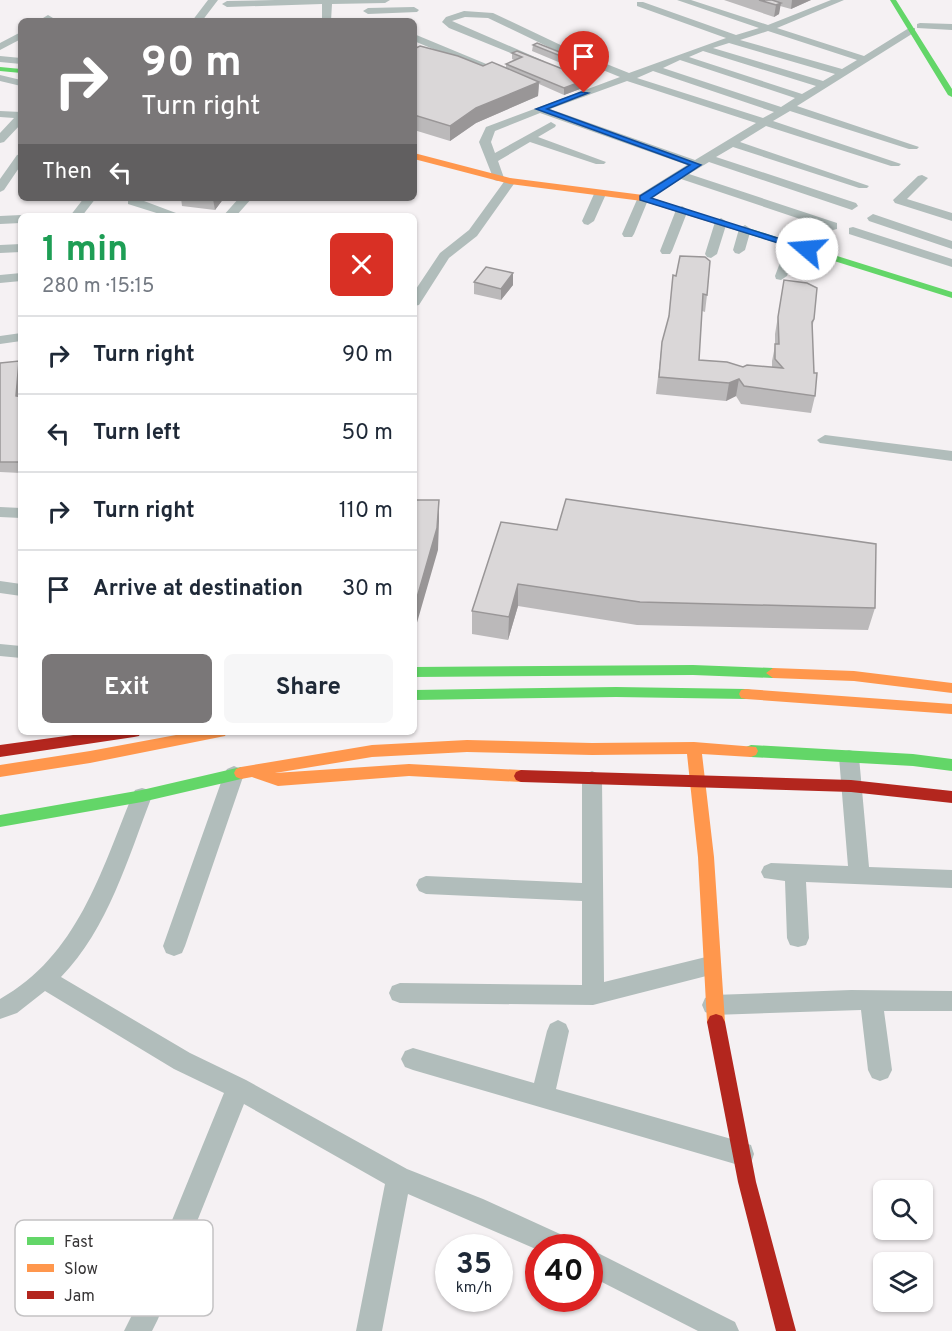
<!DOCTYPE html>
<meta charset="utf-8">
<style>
:root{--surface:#fff;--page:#f6f6f7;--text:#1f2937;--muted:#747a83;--line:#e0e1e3;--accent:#7a7778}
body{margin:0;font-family:Overpass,sans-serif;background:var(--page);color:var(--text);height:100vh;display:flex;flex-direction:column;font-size:22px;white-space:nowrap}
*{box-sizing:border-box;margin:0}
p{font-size:20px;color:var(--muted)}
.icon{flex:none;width:33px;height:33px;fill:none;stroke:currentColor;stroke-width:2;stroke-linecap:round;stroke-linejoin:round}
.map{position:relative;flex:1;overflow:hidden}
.drawer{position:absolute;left:18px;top:213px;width:399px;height:522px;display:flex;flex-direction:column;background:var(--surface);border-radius:9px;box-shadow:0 2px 4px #0004}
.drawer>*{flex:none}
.top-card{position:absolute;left:18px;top:18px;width:399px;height:183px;border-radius:9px;box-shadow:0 2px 4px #0004;background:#7a7778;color:#fff;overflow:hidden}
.tools{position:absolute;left:873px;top:1180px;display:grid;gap:12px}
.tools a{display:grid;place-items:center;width:60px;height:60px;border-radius:9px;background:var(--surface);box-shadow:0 2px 4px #0004;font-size:30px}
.speed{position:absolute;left:435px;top:1234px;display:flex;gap:12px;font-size:30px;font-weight:700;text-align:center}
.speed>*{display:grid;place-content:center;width:78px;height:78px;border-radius:50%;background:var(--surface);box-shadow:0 2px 4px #0004;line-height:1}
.speed small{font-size:15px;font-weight:400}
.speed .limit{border:9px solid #d22;background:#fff;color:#111}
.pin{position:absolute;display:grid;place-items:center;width:51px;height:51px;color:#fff;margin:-62px -26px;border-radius:50% 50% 50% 0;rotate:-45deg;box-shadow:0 0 6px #0007}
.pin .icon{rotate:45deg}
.me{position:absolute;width:66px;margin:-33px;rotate:288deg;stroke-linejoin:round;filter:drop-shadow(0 0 4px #0008)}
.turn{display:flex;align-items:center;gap:21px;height:126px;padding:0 24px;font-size:27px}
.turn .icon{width:78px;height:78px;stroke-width:2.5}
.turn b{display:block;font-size:42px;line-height:51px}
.then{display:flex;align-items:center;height:57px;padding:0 24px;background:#0003;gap:12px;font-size:22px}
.round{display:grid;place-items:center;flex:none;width:63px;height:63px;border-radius:9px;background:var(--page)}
.head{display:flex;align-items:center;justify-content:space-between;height:102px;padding:0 24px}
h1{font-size:36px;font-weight:700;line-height:45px;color:#1e9e55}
.primary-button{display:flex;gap:12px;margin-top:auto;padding:12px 24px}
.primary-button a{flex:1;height:69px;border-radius:9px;background:var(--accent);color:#fff;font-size:24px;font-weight:700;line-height:69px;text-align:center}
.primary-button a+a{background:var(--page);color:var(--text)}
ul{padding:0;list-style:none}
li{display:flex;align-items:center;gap:18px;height:78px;padding:0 24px;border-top:2px solid var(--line)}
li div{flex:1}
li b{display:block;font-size:22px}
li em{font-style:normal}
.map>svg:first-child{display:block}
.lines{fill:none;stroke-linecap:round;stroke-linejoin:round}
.street{fill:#b1bdbb;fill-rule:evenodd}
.fast{fill:#63d668;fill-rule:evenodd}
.slow{fill:#ff974d;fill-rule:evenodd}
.jam{fill:#b3261e;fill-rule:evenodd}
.wall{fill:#bbb9ba}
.shaded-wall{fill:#999697}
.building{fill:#dad7d8;stroke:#999697;stroke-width:1.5}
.route{fill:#1a73e8;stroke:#114b97;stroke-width:1.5}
.key{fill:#fff;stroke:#c3c2c3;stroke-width:1.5}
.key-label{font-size:16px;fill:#373536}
</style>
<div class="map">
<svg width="952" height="1331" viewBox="0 0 952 1331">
<rect width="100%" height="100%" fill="#f5f1f3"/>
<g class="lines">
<path class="street" d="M 208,0 L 218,0 L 202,21 L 192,21 Z
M 275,0 L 390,0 L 385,3 L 332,4 L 331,21 L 322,20 L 322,4 L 227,7 L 222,4 L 227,1 Z
M 677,0 L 691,0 L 768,25 L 831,0 L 844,0 L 777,28 L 864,56 L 909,28 L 915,28 L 915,32 L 797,106 L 919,147 L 917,149 L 909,149 L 790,111 L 773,121 L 901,164 L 899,166 L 891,166 L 766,126 L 740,142 L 869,186 L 867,188 L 859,188 L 733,147 L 716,157 L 856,203 L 858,206 L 852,210 L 709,162 L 689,174 L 837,223 L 837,229 L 833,230 L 681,179 L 648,200 L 634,234 L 632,237 L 624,237 L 622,234 L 639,195 L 687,165 L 540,113 L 495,131 L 491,142 L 495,153 L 551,122 L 556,125 L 555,127 L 538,137 L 606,162 L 604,164 L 596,164 L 530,142 L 498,161 L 504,178 L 498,181 L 494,180 L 479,142 L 486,127 L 620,77 L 561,53 L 488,18 L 465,17 L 452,21 L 544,61 L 535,63 L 449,28 L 442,22 L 446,17 L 464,11 L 493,13 L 569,49 L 629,73 L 726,38 L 637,6 L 637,2 L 643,2 L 736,35 L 759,28 ZM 768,31 L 857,60 L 842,69 L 740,40 ZM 729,43 L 835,74 L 823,81 L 713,48 ZM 703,51 L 816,86 L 802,94 L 689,57 ZM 680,60 L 795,98 L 781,107 L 663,68 ZM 653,71 L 774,112 L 763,118 L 637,78 ZM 627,81 L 756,123 L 695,160 L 550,109 Z
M 414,7 L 419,10 L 417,12 L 368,14 L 363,11 L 368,8 Z
M 48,15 L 53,18 L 51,20 L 38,21 Z
M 920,23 L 952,24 L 952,30 L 917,28 L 917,24 Z
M 21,32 L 21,39 L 0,50 L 0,43 Z
M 414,34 L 496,68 L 497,70 L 488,72 L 414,41 Z
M 0,56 L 21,58 L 21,64 L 0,62 Z
M 0,75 L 21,80 L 21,86 L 0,81 Z
M 0,111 L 21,112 L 21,124 L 4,142 L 0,143 L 0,133 L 14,118 L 0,117 Z
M 21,154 L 21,165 L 4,190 L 0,192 L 0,179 L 17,155 Z
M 922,175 L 928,178 L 907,199 L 952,213 L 952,221 L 895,203 L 893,200 L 918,176 Z
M 510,178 L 516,181 L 477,236 L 449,258 L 419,305 L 414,306 L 414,292 L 440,253 L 469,230 L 506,179 Z
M 600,190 L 606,194 L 594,221 L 588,225 L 584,224 L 582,221 L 594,194 Z
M 84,198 L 96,198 L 82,216 L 70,216 Z
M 128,198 L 136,198 L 184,216 L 166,216 L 128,204 Z
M 239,198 L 252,198 L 236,216 L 223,216 Z
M 682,206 L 688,210 L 672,251 L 670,254 L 662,254 L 660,251 L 676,210 Z
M 873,214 L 952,241 L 952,249 L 869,221 L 867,218 Z
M 21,215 L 24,216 L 21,216 L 21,223 L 0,224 L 0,216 Z
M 721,218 L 727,222 L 717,254 L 711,258 L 707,257 L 705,254 L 715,222 Z
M 745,225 L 751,229 L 745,250 L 739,254 L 735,253 L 733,250 L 739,229 Z
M 853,227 L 952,259 L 952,267 L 849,234 L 849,228 Z
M 793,240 L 799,244 L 787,276 L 781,280 L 776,279 L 775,276 L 787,244 Z
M 21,244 L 21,252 L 0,253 L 0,245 Z
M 21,273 L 21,281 L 0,283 L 0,275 Z
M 21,333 L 21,341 L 0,344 L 0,336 Z
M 825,435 L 952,451 L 952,461 L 820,443 L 817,440 Z
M 0,507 L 21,508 L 21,518 L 0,517 Z
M 0,581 L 21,584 L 21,596 L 0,593 Z
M 0,644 L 21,646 L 21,658 L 0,656 Z
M 849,750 L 856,752 L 859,757 L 869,867 L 952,870 L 952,888 L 806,882 L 809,938 L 806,945 L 798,947 L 790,945 L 787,938 L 785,881 L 764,878 L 761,872 L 764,866 L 771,863 L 848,866 L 839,757 L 842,752 Z
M 234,766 L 241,769 L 244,774 L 185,946 L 182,953 L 174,956 L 166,953 L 163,946 L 224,774 L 227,769 Z
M 592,771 L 599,774 L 602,779 L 604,982 L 710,956 L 718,959 L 721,966 L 718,973 L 593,1005 L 400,1003 L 392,1000 L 389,993 L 392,986 L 400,983 L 582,985 L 582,901 L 426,894 L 419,891 L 416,885 L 419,879 L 426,876 L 582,883 L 582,779 L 585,774 Z
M 142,788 L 149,790 L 152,796 C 128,858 108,929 61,977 L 190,1053 L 246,1080 L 407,1169 L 483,1199 L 571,1239 L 575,1248 L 538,1248 L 538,1250 L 408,1194 L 382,1331 L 356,1331 L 385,1184 L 244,1104 L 158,1319 L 152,1331 L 124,1331 L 139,1301 L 224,1093 L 174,1069 L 45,991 L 17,1013 L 0,1019 L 0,999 C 77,956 101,872 132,796 L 135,790 Z
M 851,990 L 952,991 L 952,1011 L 884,1011 L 892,1070 L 888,1078 L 880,1081 L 872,1078 L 868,1070 L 861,1010 L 713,1015 L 705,1012 L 702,1005 L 705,998 L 713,995 Z
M 558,1020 L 566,1024 L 569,1031 L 556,1089 L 742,1142 L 751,1145 L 754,1154 L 751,1163 L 742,1166 L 413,1070 L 405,1067 L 401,1059 L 405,1051 L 413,1048 L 534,1083 L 547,1031 L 550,1024 Z
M 590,1249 L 735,1322 L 739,1331 L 698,1331 L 590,1276 Z"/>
<path class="fast" d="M 890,0 L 896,0 L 952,89 L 952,97 L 948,95 Z
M 0,67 L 21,69 L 21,73 L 0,71 Z
M 745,229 L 751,229 L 952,292 L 952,298 L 745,233 Z
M 693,665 L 773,668 L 780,673 L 773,678 L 693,675 L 414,677 L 414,667 Z
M 616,687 L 746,689 L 751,690 L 753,694 L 751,698 L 746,699 L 616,697 L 414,700 L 414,690 Z
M 751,745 L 913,754 L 952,759 L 952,771 L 913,766 L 751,757 L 746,755 L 744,751 L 746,747 Z
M 241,767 L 246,769 L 248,773 L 246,777 L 241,779 L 142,802 L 0,827 L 0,815 L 142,790 Z"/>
<path class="slow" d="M 414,153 L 510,178 L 643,195 L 753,231 L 745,233 L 642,201 L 510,184 L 414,159 Z
M 773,668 L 854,671 L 952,683 L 952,693 L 854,681 L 773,678 L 766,673 Z
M 746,689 L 952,704 L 952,714 L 746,699 L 741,698 L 739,694 L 741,690 Z
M 192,732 L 227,732 L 225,736 L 90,763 L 0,777 L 0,765 L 90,751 Z
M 467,740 L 592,743 L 694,742 L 756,747 L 758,751 L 756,755 L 751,757 L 702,754 L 714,857 L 725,1022 L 722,1028 L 716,1030 L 710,1028 L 707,1022 L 698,857 L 687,754 L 592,755 L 467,752 L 372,757 L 275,773 L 409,764 L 521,770 L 526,772 L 528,776 L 526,780 L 521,782 L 409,776 L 278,786 L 252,777 L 241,779 L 236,777 L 234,773 L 236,769 L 241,767 L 372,745 Z"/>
<path class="jam" d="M 95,732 L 141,732 L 139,736 L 134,737 L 0,757 L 0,745 Z
M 521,770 L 851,780 L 952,791 L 952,803 L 851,792 L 521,782 L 516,780 L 514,776 L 516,772 Z
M 716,1014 L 722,1016 L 725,1022 L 756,1182 L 796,1331 L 776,1331 L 738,1182 L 707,1022 L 710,1016 Z"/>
</g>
<path class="wall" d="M 724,0 L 811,0 L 791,9 L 780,6 L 779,14 L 774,17 Z
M 533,45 L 597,67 L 596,74 L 592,76 L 532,51 Z
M 414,49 L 483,66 L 506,68 L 506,64 L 514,60 L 512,59 L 512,53 L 588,86 L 564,95 L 539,84 L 538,96 L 476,123 L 450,141 L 414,130 Z
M 181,198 L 224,198 L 215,210 L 182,206 Z
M 513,273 L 513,285 L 501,300 L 474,294 L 474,282 Z
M 676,276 L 707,295 L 705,312 L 702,311 L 699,360 L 743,367 L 772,367 L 772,361 L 775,346 L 775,334 L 784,280 L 814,319 L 812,329 L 815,396 L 811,413 L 741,404 L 736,396 L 726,401 L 656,394 L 662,342 L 669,318 Z
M 19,361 L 21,367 L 20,397 L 21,397 L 21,473 L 0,472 L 0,363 Z
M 501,522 L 875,608 L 868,630 L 637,625 L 518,606 L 508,640 L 472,634 L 472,611 Z"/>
<path class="shaded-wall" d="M 792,0 L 811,0 L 791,9 Z
M 781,3 L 779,14 L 774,17 L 776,5 Z
M 597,67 L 596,74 L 592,76 L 593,69 Z
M 588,79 L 588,86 L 564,95 L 564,88 Z
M 539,82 L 538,96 L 476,123 L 450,141 L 450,126 L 476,108 Z
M 214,198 L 224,198 L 215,210 L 213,199 Z
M 513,273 L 513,285 L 501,300 L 501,289 Z
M 19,361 L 21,367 L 21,385 L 19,407 L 16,396 Z
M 739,379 L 736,396 L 726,401 L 729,383 Z
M 439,500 L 439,521 L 438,550 L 414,633 L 414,608 Z
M 518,584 L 518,606 L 508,640 L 509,617 Z"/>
<path class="building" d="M 759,0 L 772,0 L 781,3 L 776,5 Z
M 537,43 L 597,67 L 593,69 L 533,45 Z
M 420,46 L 458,56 L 483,66 L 492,62 L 539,82 L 476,108 L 450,126 L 414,115 L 414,49 Z
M 517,51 L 588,79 L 564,88 L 506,64 L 522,57 L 512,53 Z
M 680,256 L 705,257 L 710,261 L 707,295 L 703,294 L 699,360 L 727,362 L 743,367 L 747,365 L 783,368 L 775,359 L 775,344 L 779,344 L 778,317 L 784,280 L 807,283 L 817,288 L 814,319 L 812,322 L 814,373 L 817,373 L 815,396 L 744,386 L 739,379 L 729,383 L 659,377 L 662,342 L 669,316 L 673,275 L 676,276 Z
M 486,267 L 513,273 L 501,289 L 474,282 Z
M 19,361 L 16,396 L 21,397 L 21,462 L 0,462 L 0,363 Z
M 566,499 L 876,544 L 875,608 L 640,602 L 518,584 L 509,617 L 472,611 L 501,522 L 557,530 Z
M 414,500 L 439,500 L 437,528 L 414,608 Z"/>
<path class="route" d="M 581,92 L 588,93 L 547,109 L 701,165 L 651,198 L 812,249 L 804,251 L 640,200 L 640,196 L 690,165 L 536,109 Z"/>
<rect x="15" y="1220" width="198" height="96" rx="9" class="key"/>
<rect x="27" y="1237" width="27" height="8" fill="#63d668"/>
<rect x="27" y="1264" width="27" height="8" fill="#ff974d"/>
<rect x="27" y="1291" width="27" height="8" fill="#b3261e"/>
<g class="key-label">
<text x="64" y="1247">Fast</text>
<text x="64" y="1274">Slow</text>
<text x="64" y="1301">Jam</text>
</g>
</svg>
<div class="tools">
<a><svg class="icon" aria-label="search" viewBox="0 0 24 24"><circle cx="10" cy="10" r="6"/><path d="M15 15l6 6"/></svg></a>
<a><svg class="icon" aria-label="layers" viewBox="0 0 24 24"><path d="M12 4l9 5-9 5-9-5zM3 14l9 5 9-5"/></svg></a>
</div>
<div class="speed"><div>35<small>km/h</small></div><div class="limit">40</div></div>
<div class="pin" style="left:584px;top:93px;background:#d93025"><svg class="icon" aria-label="arrive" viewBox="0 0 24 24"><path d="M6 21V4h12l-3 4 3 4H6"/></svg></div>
<svg class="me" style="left:807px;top:249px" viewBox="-20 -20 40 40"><circle r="19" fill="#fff"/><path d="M0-13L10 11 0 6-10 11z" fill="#1a73e8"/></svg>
<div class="top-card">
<div class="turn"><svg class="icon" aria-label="right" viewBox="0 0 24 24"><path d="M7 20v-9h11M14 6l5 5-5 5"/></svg><div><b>90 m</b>Turn right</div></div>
<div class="then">Then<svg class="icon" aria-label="left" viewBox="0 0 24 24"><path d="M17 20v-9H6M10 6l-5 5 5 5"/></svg></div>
</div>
<section class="drawer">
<div class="head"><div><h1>1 min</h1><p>280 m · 15:15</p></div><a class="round" style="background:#d93025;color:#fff"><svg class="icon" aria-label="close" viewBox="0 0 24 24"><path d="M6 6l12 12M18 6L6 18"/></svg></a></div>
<ul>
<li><svg class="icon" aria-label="right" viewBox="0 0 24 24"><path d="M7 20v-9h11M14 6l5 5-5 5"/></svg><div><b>Turn right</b></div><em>90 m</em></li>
<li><svg class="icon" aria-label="left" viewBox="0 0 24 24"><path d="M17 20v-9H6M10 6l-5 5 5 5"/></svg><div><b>Turn left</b></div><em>50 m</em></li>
<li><svg class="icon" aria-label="right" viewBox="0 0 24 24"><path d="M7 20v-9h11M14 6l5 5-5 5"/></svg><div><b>Turn right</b></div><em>110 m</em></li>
<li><svg class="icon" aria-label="arrive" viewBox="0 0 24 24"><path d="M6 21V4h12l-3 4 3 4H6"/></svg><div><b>Arrive at destination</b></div><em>30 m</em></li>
</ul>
<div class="primary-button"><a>Exit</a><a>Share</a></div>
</section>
</div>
